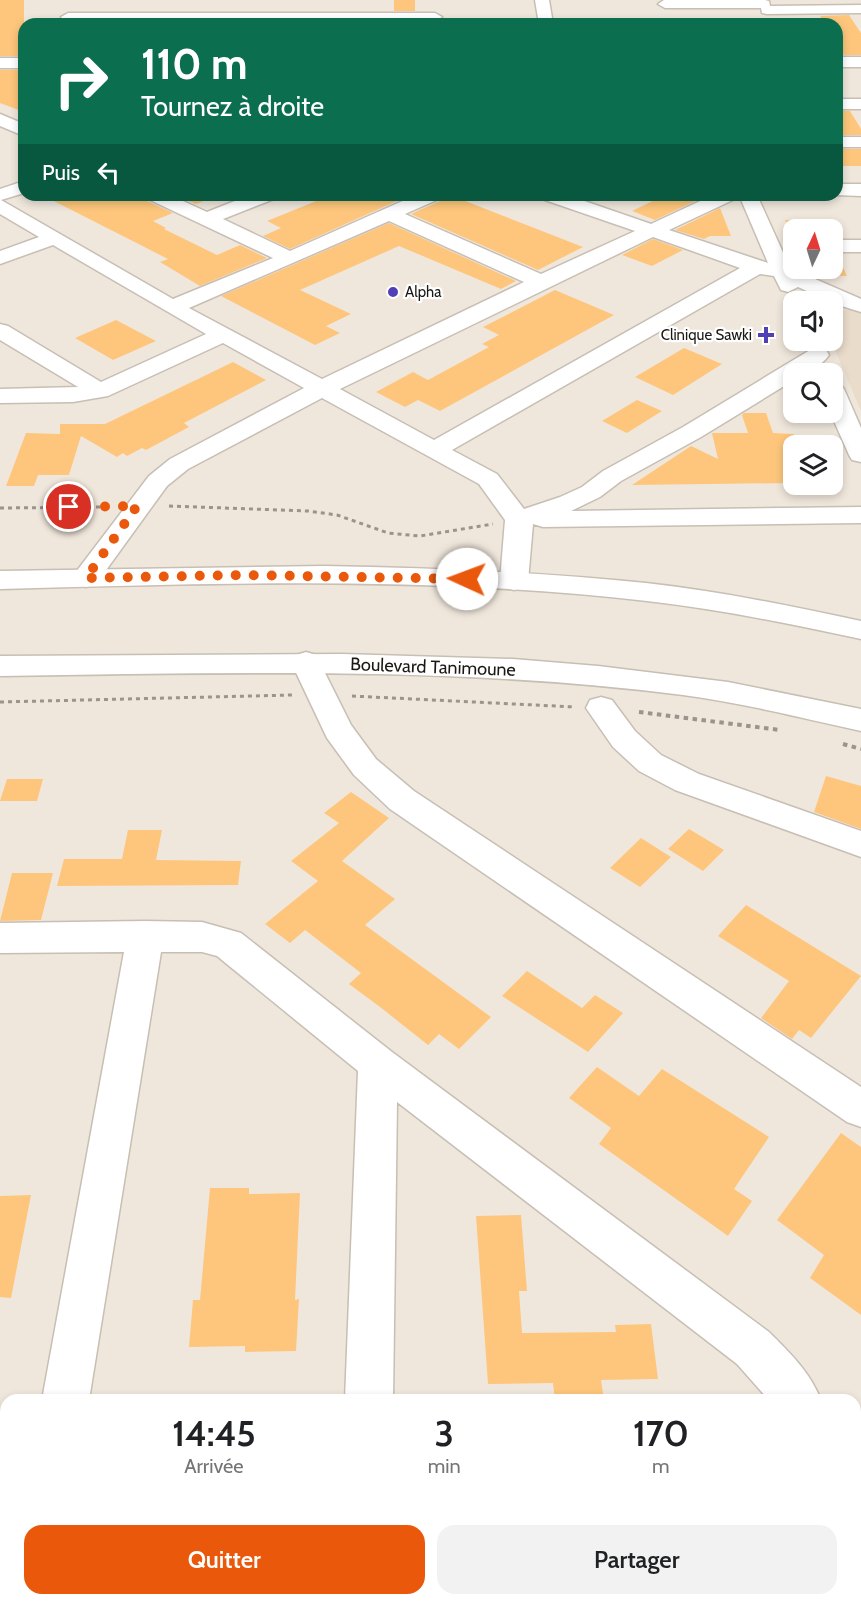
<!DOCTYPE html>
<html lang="fr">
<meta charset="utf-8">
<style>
:root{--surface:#fff;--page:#f2f2f2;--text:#202124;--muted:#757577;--accent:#ea580c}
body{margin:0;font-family:Cabin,sans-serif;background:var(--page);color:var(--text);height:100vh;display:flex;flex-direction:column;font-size:22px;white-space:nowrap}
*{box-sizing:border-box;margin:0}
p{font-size:20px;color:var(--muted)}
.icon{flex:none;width:33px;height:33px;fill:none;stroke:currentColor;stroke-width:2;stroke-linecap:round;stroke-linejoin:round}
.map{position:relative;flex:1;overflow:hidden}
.side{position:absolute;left:0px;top:1394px;width:861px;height:212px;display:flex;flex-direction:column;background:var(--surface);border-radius:18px 18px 0 0;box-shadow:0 3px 9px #0003}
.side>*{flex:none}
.top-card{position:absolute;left:18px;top:18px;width:825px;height:183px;border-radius:18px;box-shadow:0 3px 9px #0003;background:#0b6e4f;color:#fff;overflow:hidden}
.needle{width:39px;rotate:4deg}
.fabs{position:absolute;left:783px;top:219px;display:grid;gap:12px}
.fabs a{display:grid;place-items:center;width:60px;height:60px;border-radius:12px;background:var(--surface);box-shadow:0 3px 9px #0003;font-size:30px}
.pin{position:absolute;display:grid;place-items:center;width:51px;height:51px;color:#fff;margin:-26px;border:3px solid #fff;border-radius:50%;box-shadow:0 2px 6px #0007}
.me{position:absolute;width:66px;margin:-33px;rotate:272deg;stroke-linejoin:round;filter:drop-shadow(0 0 4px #0008)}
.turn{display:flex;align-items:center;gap:21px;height:126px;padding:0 24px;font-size:27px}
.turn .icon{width:78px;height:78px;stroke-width:2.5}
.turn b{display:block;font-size:42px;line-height:51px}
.then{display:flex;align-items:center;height:57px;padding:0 24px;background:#0003;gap:12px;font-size:22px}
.eta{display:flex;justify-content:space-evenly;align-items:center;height:102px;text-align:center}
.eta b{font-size:36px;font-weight:600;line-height:42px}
.cta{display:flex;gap:12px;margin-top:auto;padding:12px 24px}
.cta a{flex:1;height:69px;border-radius:18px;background:var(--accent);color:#fff;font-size:24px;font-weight:600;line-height:69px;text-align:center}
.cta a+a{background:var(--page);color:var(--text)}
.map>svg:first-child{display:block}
.built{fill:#e9dccb}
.building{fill:#fec67c}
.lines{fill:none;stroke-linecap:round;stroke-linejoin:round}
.minor-casing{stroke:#c7beb4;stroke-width:3}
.major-casing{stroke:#c7beb4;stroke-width:3}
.path-far1{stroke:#9a948c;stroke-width:3;stroke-dasharray:4 4;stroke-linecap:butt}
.path{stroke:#9a948c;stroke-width:4;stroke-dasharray:4.5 4.5;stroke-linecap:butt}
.minor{fill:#fff;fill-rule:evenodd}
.major{fill:#fff;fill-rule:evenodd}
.route{stroke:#ea580c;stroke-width:10;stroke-dasharray:0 18}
.poi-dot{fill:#513fb6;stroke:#fff;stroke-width:2}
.labels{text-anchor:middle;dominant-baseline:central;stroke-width:4.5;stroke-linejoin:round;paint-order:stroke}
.far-poi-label{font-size:15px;fill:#1b1815;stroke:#fff;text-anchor:start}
.street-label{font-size:18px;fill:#1b1815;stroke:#fff}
</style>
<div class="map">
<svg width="861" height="1604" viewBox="0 0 861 1604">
<rect width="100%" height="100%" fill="#f0e7dc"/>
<path class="built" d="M 833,310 L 861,310 L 861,411 L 831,341 Z"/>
<path class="building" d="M 0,0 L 24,0 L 24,56 L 0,56 Z
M 394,0 L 415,0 L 415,11 L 394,11 Z
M 849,15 L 861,33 L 861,55 L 844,55 L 837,43 L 837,24 L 825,24 L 820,16 Z
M 0,70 L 24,70 L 24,112 L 0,103 Z
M 837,111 L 850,111 L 861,129 L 861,135 L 837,135 Z
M 837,149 L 861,149 L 861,166 L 837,166 Z
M 42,195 L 144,195 L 147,201 L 173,213 L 153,221 L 166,228 L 164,229 L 217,255 L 240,245 L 267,258 L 200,286 L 160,262 L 168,259 Z
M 175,195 L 216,195 L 217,196 L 196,204 Z
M 331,195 L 410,195 L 290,249 L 263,236 L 281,228 L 267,221 Z
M 443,195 L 450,195 L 583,247 L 538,270 L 411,214 L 440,201 Z
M 665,195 L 708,195 L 655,220 L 632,211 Z
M 720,208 L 731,236 L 710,236 L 704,239 L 675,230 Z
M 785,220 L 825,220 L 828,230 L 794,230 L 794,238 Z
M 389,223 L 516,281 L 501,289 L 399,246 L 300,290 L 351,314 L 326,326 L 340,333 L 315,345 L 221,296 Z
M 653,239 L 683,250 L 652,266 L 622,255 Z
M 832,254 L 837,254 L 847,276 L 809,274 L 807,268 L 832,268 Z
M 555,290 L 614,315 L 440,411 L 418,400 L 405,407 L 376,392 L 413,372 L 428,380 L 489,347 L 482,344 L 499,335 L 483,327 Z
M 116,320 L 156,341 L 113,360 L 75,338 Z
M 684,348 L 722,364 L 673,395 L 635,377 Z
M 233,362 L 266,380 L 184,423 L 189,427 L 146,450 L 142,448 L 127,456 L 123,453 L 117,457 L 81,436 L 69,475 L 38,475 L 34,486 L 6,486 L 26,433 L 60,434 L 60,424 L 105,424 Z
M 637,400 L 662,411 L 627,433 L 602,421 Z
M 744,413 L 766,413 L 773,433 L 794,434 L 794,483 L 632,485 L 691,446 L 718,459 L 712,433 L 748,433 L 742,415 Z
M 826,776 L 861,786 L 861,829 L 814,812 Z
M 7,779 L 43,779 L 37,801 L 0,801 Z
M 351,792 L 389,818 L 342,861 L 395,899 L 365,925 L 491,1017 L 459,1049 L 439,1034 L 428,1045 L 380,1007 L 349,984 L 361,973 L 305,930 L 290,943 L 265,924 L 318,881 L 291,861 L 339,823 L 324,813 Z
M 689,829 L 724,850 L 703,871 L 668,849 Z
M 128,830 L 162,830 L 156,860 L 241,861 L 238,885 L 57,886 L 64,859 L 122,859 Z
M 641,838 L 671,857 L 640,887 L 610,868 Z
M 12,873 L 53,873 L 41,920 L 0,921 Z
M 746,905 L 861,976 L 811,1038 L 799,1030 L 792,1039 L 761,1018 L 789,981 L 718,936 Z
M 527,971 L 582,1008 L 595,995 L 623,1013 L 588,1052 L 502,996 Z
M 597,1067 L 639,1096 L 662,1069 L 769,1137 L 734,1189 L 752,1201 L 728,1236 L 599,1144 L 611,1128 L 569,1098 Z
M 841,1133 L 861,1147 L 861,1315 L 810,1278 L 824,1255 L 777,1220 Z
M 210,1188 L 249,1188 L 249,1194 L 300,1193 L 295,1300 L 299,1299 L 296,1351 L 245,1352 L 245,1346 L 189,1347 L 193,1300 L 200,1300 Z
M 31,1195 L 11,1298 L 0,1297 L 0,1196 Z
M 521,1215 L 527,1291 L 519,1291 L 522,1333 L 616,1332 L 615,1325 L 651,1324 L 658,1379 L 601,1380 L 604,1400 L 555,1400 L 553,1383 L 488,1384 L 476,1216 Z"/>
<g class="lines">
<defs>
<path id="minor" d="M 535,0 L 549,0 L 553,24 L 539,24 Z
M 664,0 L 765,0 L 769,1 L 770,6 L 861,5 L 861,13 L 767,14 L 762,13 L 761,8 L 665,8 L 658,4 Z
M 68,13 L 435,13 L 442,17 L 435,21 L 63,20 L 61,17 Z
M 837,57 L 861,57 L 861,67 L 837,67 Z
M 0,58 L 24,58 L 24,68 L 0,68 Z
M 837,99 L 861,99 L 861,109 L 837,109 Z
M 0,114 L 24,124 L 24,136 L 0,126 Z
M 837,137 L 861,137 L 861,147 L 837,147 Z
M 24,181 L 24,193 L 1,200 L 173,299 L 273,258 L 148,199 L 146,195 L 170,195 L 207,212 L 250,195 L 276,195 L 274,199 L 223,219 L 290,251 L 416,195 L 441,195 L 439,199 L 405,214 L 541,274 L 635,231 L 542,199 L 540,195 L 567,195 L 651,224 L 713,195 L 737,195 L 735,199 L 669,230 L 768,263 L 739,195 L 757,195 L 790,268 L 861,299 L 861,312 L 835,304 L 798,287 L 788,292 L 781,290 L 774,276 L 760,274 L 452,450 L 497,474 L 524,509 L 560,497 L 582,487 L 603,471 L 683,427 L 810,350 L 826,350 L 829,355 C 822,366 806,374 794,374 L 794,380 L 701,437 L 621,481 L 600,497 L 571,511 L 861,507 L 861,523 L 543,527 L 533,524 L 528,581 L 524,587 L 514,590 L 504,587 L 500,581 L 505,520 L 479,484 L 322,398 L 188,469 L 167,486 L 96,584 L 86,587 L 76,584 L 72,578 L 76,572 L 149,476 L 170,459 L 304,388 L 223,343 L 108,396 L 73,402 L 0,403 L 0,389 L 78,387 L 0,340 L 0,324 L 8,326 L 101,382 L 206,334 L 53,245 L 0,264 L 0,251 L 39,237 L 0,214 L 0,189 ZM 389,221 L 524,282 L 322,379 L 189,308 ZM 653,237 L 740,268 L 434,440 L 340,389 Z
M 837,184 L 861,184 L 861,196 L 835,195 L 837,195 Z
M 832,240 L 861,240 L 861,252 L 832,252 Z
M 832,382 L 840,384 L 844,389 L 861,428 L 861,462 L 852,460 L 849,455 L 830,412 Z
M 306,652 L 316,655 L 351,725 L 376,759 L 414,791 L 861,1087 L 861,1127 L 847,1122 L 390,809 L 354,775 L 327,738 L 291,662 L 296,655 Z
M 601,697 L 612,700 L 635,731 L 661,755 L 699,774 L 861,831 L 861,857 L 675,790 L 639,771 L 613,747 L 586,708 L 590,700 Z
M 145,921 L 202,922 L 241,933 L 392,1052 L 769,1332 C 790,1353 810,1372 821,1400 L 769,1400 L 737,1364 L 397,1102 L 393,1400 L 345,1400 L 358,1071 L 217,956 L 202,952 L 161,952 L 89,1400 L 42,1400 L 124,952 L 0,953 L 0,923 Z
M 855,1533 L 861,1535 L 861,1601 L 855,1598 Z
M 6,1597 L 6,1599 L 57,1599 L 56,1604 L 4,1604 Z
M 326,1599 L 764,1599 L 762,1604 L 324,1604 Z"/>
<path id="major" d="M 324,566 C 432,568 539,572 646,583 C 719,591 790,606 861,621 L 861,639 C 790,624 719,609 647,601 C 432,576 216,583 0,589 L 0,571 Z
M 342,654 L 513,659 L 598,666 L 728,682 L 861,709 L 861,731 C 802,718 743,703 683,695 C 457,666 228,673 0,676 L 0,656 Z"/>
</defs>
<use href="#minor" class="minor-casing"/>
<use href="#major" class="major-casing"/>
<path class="path-far1" d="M 169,506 L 308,511 L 337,515 L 388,533 L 420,536 L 493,524
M 0,508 L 107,507
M 352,696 L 575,707
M 0,702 L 293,695"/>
<path class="path" d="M 639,712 L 780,730
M 843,744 L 861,749"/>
<use href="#minor" class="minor"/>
<use href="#major" class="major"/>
</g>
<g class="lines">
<path class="route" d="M 69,507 L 137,506 L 86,578 L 243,575 L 467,579"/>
</g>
<g class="poi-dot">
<circle cx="393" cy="292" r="6"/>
<path d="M763 326h6v6h6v6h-6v6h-6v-6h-6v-6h6z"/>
</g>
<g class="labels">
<g class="far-poi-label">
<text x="405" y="292">Alpha</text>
<text x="752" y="335" text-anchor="end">Clinique Sawki</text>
</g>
<g class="street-label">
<text transform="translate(433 667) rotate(2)">Boulevard Tanimoune</text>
</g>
</g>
</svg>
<div class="fabs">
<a><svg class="needle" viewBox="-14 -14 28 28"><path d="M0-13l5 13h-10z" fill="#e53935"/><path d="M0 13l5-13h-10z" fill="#757577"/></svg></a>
<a><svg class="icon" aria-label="sound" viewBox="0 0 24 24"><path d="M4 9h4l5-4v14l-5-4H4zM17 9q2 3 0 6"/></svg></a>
<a><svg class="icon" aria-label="search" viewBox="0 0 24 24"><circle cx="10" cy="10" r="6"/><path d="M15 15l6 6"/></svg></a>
<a><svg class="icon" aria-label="layers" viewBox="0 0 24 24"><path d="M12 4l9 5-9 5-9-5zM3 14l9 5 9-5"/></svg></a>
</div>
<div class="pin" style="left:69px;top:507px;background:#d93025"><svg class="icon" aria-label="arrive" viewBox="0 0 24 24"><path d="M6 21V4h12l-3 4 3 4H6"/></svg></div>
<svg class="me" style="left:467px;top:579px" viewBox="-20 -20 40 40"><circle r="19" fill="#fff"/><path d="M0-13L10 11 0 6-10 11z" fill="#ea580c"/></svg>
<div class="top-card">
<div class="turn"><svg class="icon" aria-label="right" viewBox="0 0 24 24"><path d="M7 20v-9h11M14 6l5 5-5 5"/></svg><div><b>110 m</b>Tournez à droite</div></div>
<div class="then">Puis<svg class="icon" aria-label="left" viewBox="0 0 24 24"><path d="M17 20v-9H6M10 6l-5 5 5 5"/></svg></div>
</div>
<section class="side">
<div class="eta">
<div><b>14:45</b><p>Arrivée</p></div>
<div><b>3</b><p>min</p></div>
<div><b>170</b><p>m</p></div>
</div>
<div class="cta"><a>Quitter</a><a>Partager</a></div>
</section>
</div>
